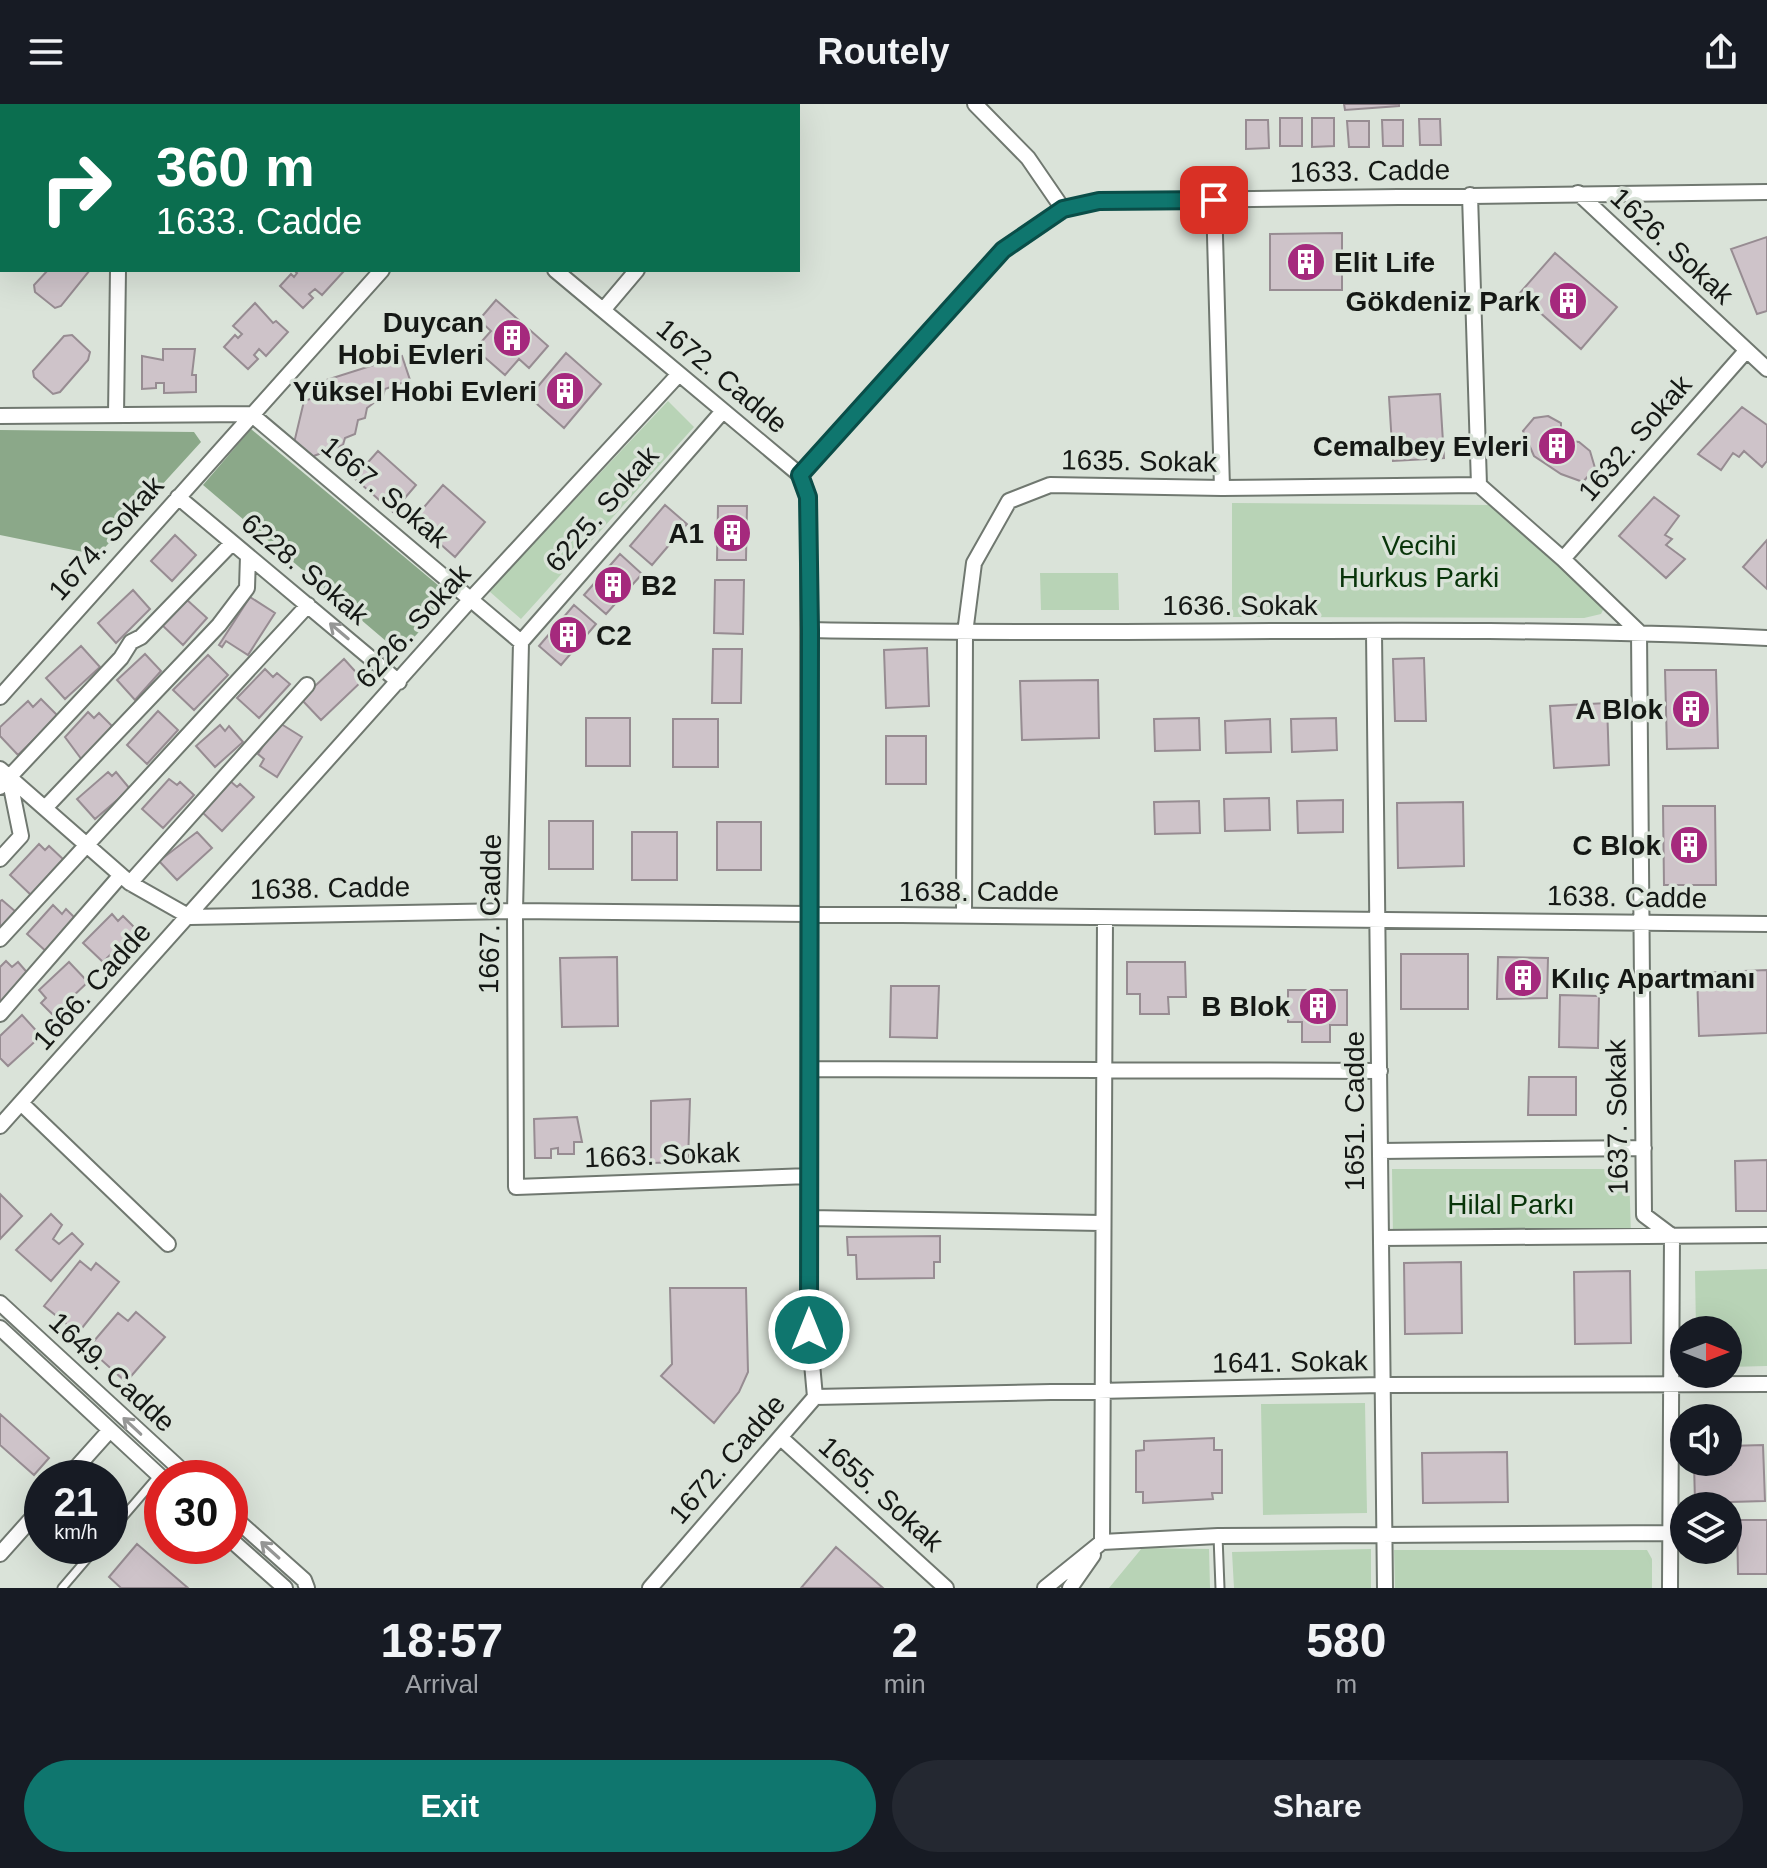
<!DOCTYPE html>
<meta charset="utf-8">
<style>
:root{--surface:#171b24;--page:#242831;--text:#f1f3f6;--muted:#9ea1a6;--accent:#0f766e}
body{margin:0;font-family:Arial,sans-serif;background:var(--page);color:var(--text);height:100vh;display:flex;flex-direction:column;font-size:30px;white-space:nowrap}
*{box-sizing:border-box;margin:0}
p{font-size:26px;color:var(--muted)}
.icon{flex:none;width:44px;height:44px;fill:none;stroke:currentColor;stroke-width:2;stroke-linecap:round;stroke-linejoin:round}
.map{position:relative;height:1484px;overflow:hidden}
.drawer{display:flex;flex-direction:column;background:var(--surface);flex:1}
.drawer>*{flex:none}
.hud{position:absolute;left:0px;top:0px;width:800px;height:168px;box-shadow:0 8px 32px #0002;background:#0b6e4f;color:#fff;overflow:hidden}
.needle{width:52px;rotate:90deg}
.tools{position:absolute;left:1670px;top:1212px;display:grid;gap:16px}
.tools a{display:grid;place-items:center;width:72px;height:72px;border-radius:50%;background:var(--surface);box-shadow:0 8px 32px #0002;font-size:40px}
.speed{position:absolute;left:24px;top:1356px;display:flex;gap:16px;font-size:40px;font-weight:700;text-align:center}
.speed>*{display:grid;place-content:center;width:104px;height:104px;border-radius:50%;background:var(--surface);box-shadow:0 8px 32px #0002;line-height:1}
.speed small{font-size:20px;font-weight:400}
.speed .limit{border:12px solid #d22;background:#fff;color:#111}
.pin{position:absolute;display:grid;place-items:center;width:68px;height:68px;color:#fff;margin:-34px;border-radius:16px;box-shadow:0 4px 12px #0006}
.me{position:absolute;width:88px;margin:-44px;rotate:0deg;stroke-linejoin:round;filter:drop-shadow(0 0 6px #0008)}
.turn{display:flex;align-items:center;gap:28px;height:168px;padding:0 24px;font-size:36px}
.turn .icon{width:104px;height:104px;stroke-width:2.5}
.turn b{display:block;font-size:56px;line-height:68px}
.eta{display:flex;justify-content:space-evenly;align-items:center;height:136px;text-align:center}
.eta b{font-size:48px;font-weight:600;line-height:56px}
.action{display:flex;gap:16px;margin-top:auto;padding:16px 24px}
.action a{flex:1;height:92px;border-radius:48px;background:var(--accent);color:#fff;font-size:32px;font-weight:600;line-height:92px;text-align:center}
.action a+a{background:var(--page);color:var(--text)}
header{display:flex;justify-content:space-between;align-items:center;height:104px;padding:0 24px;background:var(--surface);font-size:36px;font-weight:600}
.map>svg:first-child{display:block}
.green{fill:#b8d3b6}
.forest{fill:#8ba889}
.building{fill:#cec3c9;stroke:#978c92;stroke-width:2}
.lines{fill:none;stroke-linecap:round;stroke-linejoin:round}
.lane-casing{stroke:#707870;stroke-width:11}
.street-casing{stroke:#707870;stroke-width:18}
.lane{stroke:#fff;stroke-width:7}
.street{stroke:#fff;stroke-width:14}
.oneway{stroke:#969796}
.route-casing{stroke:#0a4d48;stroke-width:20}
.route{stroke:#0f766e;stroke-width:14}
.labels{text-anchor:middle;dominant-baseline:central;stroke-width:7;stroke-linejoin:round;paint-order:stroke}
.street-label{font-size:28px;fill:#151815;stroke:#dae3d9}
.poi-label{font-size:28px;font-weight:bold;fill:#151815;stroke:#dae3d9;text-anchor:end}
.park-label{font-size:28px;fill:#083409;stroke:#dae3d9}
</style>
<header><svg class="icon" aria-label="menu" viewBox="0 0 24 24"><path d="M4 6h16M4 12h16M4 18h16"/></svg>Routely<svg class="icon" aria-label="share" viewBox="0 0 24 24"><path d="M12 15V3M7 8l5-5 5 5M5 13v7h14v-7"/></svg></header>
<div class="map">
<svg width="1767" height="1484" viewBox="0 0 1767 1484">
<rect width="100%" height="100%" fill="#dae3d9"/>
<path class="green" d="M 668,297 L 694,323 L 521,515 L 489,487 Z
M 1232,399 L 1490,401 L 1605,502 L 1601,510 L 1584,514 L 1232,513 Z
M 1040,469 L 1118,469 L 1119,506 L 1041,506 Z
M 1392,1065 L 1629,1065 L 1631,1132 L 1393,1134 Z
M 1767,1165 L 1767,1262 L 1728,1263 L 1728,1226 L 1696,1226 L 1695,1167 Z
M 1365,1299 L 1367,1409 L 1263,1411 L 1261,1300 Z
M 1142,1444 L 1209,1445 L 1210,1484 L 1109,1484 Z
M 1371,1445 L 1371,1484 L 1234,1484 L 1232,1448 Z
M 1394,1446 L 1647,1446 L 1652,1455 L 1652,1484 L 1395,1484 Z"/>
<path class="forest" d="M 251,325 L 451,492 L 400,549 L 203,381 Z
M 0,326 L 194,328 L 201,338 L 98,451 L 0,431 Z"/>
<path class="building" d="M 1344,0 L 1399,0 L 1399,2 L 1345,6 Z
M 1280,14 L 1302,14 L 1302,42 L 1280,42 Z
M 1312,14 L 1334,14 L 1334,42 L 1312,43 Z
M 1419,15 L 1440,15 L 1441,41 L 1420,41 Z
M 1246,16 L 1268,16 L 1269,44 L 1246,45 Z
M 1382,16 L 1403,16 L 1403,42 L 1383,42 Z
M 1347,17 L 1369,17 L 1369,43 L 1349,43 Z
M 1342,129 L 1342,186 L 1270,186 L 1270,130 Z
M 1767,133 L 1767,207 L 1757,210 L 1731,145 Z
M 1555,149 L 1617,203 L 1581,245 L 1519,190 Z
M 48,166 L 90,166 L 61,202 L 55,204 L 35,188 L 34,181 Z
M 294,166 L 342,166 L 344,167 L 322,191 L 315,185 L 309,190 L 313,194 L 303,204 L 280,182 L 291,170 L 294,173 L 297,169 Z
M 496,196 L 548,242 L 529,264 L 519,255 L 505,271 L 475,245 L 491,227 L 479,216 Z
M 255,199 L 273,219 L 276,217 L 288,228 L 266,252 L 259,245 L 254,251 L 258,255 L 248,265 L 224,243 L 235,231 L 238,234 L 242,230 L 233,222 Z
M 72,231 L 90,248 L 88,256 L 60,288 L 53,290 L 34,273 L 33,267 L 64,232 Z
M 163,245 L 195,245 L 192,271 L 196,271 L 196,288 L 164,289 L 164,279 L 156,279 L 156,284 L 142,285 L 142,252 L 163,256 Z
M 566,249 L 601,280 L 564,324 L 529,293 Z
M 402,252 L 410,276 L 385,285 L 383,292 L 367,304 L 365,314 L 358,316 L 355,330 L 345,334 L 343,341 L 311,353 L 294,339 L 304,297 L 320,292 L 320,278 Z
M 1440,290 L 1444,354 L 1393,357 L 1389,293 Z
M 1742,303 L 1767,321 L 1767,357 L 1762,363 L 1744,347 L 1739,353 L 1733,349 L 1721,366 L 1698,350 Z
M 1548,312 L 1561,319 L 1561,327 L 1571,337 L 1579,338 L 1590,347 L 1595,364 L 1583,378 L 1561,370 L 1534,352 L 1523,327 L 1534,314 Z
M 378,347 L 416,381 L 393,408 L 354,374 Z
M 443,381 L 485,418 L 455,453 L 413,416 Z
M 1654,393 L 1679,412 L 1665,431 L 1672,435 L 1666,441 L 1685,455 L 1666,474 L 1619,432 Z
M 665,401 L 687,420 L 652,461 L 630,442 Z
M 718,402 L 747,402 L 746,456 L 717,456 Z
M 175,431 L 196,451 L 172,477 L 151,457 Z
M 1767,436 L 1767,485 L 1743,463 Z
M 620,450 L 642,470 L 606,510 L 584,491 Z
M 715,476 L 744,476 L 743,530 L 714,529 Z
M 133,486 L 150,505 L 116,539 L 98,519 Z
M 250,493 L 275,509 L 248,551 L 226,537 L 222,543 L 219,541 Z
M 186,495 L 207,514 L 183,541 L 162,521 Z
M 574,501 L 596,520 L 561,561 L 539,542 Z
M 81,542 L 100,563 L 65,595 L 46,574 Z
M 927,544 L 929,602 L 886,604 L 884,546 Z
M 713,545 L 742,545 L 741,599 L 712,599 Z
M 145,550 L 161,567 L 135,596 L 117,576 Z
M 208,551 L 228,571 L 194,606 L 173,586 Z
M 1424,554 L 1426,617 L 1395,617 L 1393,555 Z
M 344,555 L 363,576 L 321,616 L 301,595 Z
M 265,565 L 273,573 L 277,569 L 290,580 L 259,614 L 237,594 Z
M 1665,566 L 1716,566 L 1718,644 L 1667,645 Z
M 1098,576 L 1099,634 L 1022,636 L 1020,577 Z
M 41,595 L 58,612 L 18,651 L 0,632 L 0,623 L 28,597 L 33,603 Z
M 1607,599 L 1609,661 L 1554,664 L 1550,602 Z
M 158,607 L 178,626 L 147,660 L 127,641 Z
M 88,608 L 94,614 L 99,609 L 113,623 L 82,656 L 65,633 Z
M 586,614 L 630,614 L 630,662 L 586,662 Z
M 1199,614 L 1200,646 L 1155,647 L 1154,615 Z
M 1336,614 L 1337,646 L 1292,648 L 1291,615 Z
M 673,615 L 718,615 L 718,663 L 673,663 Z
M 1270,615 L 1271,648 L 1226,649 L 1225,617 Z
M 278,618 L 302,633 L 277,673 L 260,662 L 264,655 L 258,650 Z
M 220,621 L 225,627 L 229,622 L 243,638 L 215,663 L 196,642 Z
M 886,632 L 926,632 L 926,680 L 886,680 Z
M 108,668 L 112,672 L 116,668 L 130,685 L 95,715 L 77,695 Z
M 169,675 L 177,681 L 180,678 L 194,691 L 163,724 L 142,705 Z
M 229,676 L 237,683 L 240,680 L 254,693 L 222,727 L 201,707 Z
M 1269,694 L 1270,726 L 1225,727 L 1224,695 Z
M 1343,696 L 1343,728 L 1298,729 L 1297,697 Z
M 1199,697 L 1200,729 L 1155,730 L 1154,698 Z
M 1463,698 L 1464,762 L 1398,764 L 1397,699 Z
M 1663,702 L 1715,702 L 1716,781 L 1664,781 Z
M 549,717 L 593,717 L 593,765 L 549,765 Z
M 717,718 L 761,718 L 761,766 L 717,766 Z
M 197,728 L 212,744 L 177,776 L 159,757 Z
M 632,728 L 677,728 L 677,776 L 632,776 Z
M 39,740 L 45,746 L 49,742 L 64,756 L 31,791 L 10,771 Z
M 2,796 L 16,808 L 0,825 L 0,797 Z
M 53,801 L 62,810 L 66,805 L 79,818 L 49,850 L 27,830 Z
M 112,810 L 118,817 L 123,812 L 136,825 L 103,858 L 83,839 Z
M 1401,850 L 1468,850 L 1468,905 L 1401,905 Z
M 617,853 L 618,922 L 562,923 L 560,854 Z
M 1498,853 L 1548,854 L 1547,894 L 1497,895 Z
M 6,857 L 12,863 L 18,858 L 31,873 L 0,902 L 0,863 Z
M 69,858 L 88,878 L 53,911 L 41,899 L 46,894 L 39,886 Z
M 1127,858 L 1185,858 L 1186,893 L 1168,893 L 1169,910 L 1140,910 L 1140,890 L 1127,890 Z
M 1767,866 L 1767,929 L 1699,932 L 1697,869 Z
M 891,882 L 939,882 L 937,934 L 890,933 Z
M 1288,886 L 1347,886 L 1347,921 L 1330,921 L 1330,938 L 1302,938 L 1302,918 L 1288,918 Z
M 1560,891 L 1599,892 L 1598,944 L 1559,943 Z
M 22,911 L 41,932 L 8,962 L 0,954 L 0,932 Z
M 1529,973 L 1576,973 L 1576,1011 L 1528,1011 Z
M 690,995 L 688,1058 L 651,1059 L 651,997 Z
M 577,1013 L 582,1038 L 574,1038 L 574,1050 L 558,1050 L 558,1044 L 551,1045 L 551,1054 L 535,1054 L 534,1015 Z
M 1767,1056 L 1767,1107 L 1736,1107 L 1735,1057 Z
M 0,1090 L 22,1112 L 0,1135 Z
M 51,1110 L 62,1121 L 53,1135 L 59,1140 L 72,1129 L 83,1140 L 51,1177 L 16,1146 Z
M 940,1132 L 940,1158 L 934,1158 L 934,1174 L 857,1175 L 856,1151 L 848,1151 L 847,1133 Z
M 80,1157 L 91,1166 L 96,1159 L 119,1178 L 78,1229 L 44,1202 Z
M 1461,1158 L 1462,1229 L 1405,1230 L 1404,1159 Z
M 1630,1167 L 1631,1239 L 1575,1240 L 1574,1168 Z
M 670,1184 L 746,1184 L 748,1268 L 739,1288 L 714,1319 L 661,1272 L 672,1260 Z
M 136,1208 L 165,1233 L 126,1278 L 88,1244 L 118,1209 L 128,1217 Z
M 0,1310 L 49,1354 L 34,1371 L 0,1341 Z
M 1214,1334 L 1214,1346 L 1222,1346 L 1222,1389 L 1212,1389 L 1213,1395 L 1143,1399 L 1143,1388 L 1136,1388 L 1136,1347 L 1144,1346 L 1144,1337 Z
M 1763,1341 L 1765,1397 L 1695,1399 L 1694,1358 L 1728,1358 L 1728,1342 Z
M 1507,1348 L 1508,1398 L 1423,1399 L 1422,1349 Z
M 1737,1416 L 1767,1416 L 1767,1470 L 1738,1470 Z
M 137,1440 L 188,1484 L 121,1484 L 109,1473 Z
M 836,1443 L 883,1484 L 801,1484 Z"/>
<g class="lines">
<defs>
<path id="lane" d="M 110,1428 L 159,1371
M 1218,1432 L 1220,1484
M 62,1484 L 98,1442"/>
<path id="street" d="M 375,0 L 376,2
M 975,0 L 1028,54 L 1063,105
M 122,2 L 122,0
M 778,2 L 780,0
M 0,15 L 2,15
M 1578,89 L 1767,265
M 1470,91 L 1479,381
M 1214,96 L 1222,384
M 555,166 L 800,371 L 808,393 L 809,1226 L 815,1293 L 650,1484
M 604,205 L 637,166
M 251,310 L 521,538
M 116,311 L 118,166
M 0,312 L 251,310
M 800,371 L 1003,146 L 1063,105 L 1099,97 L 1767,88
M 178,393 L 399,578
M 1563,455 L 1746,247
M 810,526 C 1129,533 1448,519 1767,534
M 1374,529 L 1385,1484
M 521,538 L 515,807 L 516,1083 L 809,1072
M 521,538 L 723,307
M 0,593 L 382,166
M 0,665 L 130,779 L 190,813
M 0,683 L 121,554 L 131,538 L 141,533 L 232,439
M 45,704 L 219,521 L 247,484 L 248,452
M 0,755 L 21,732 L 9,673
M 130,779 L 307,581
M 964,812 L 965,529 L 974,459 L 1009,397 L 1050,381 L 1222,384 L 1479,381 L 1563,455 L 1639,528 L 1644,1111 L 1672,1132 L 1670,1484
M 190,813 L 515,807 L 1767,820
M 0,835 L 308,501
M 0,910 L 121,771
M 809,965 L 1380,967
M 21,999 L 168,1140
M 0,1022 L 471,495 L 679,270
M 1380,1047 L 1644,1044
M 809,1114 L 1102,1119
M 1381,1134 L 1767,1131
M 0,1199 L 190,1374
M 0,1224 L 162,1374
M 815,1293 L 1382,1281 L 1767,1280
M 781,1334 L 946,1484
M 67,1374 L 110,1326
M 230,1410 L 304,1476 L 307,1484
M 230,1435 L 285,1484
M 1102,1438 L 1105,814
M 0,1450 L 42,1403
M 1045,1484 L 1102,1438 L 1218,1432 L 1670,1429
M 1070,1484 L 1093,1451"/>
</defs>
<use href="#lane" class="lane-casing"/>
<use href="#street" class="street-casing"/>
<use href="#lane" class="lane"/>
<use href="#street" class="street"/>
</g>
<defs><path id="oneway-shaft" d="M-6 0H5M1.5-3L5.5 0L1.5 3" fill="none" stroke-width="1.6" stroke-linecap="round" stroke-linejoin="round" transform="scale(2)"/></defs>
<g class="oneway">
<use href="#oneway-shaft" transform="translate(339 527) rotate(-140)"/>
<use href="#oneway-shaft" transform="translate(132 1322) rotate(-137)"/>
<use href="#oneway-shaft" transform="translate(270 1446) rotate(-138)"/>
</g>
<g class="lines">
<defs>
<path id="route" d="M 809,1226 L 810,526 L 808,393 L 800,371 L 1003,146 L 1063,105 L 1099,97 L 1214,96"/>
</defs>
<use href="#route" class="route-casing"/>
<use href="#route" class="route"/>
</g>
<defs>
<symbol id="building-disc" viewBox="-11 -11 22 22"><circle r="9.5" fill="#a5297d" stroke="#dae3d9"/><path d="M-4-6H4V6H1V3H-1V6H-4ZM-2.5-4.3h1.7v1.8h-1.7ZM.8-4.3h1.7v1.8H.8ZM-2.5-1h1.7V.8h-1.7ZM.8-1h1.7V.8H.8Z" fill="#fff"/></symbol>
</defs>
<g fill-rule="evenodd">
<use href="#building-disc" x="1284" y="136" width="44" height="44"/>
<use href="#building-disc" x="1546" y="175" width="44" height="44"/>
<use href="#building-disc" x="490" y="212" width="44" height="44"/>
<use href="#building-disc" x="543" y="265" width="44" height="44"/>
<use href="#building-disc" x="1535" y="320" width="44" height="44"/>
<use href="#building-disc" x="710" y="407" width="44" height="44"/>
<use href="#building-disc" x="591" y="459" width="44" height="44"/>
<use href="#building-disc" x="546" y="509" width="44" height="44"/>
<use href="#building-disc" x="1669" y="583" width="44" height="44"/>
<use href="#building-disc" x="1667" y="719" width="44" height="44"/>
<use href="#building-disc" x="1501" y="852" width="44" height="44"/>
<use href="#building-disc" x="1296" y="880" width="44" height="44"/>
</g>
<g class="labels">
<g class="street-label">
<text transform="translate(1370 67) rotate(-1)">1633. Cadde</text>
<text transform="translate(1672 142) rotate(43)">1626. Sokak</text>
<text transform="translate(722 272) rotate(40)">1672. Cadde</text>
<text transform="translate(1635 334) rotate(-49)">1632. Sokak</text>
<text transform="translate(1139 357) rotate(1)">1635. Sokak</text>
<text transform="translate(385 388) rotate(40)">1667. Sokak</text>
<text transform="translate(602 405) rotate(-49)">6225. Sokak</text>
<text transform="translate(106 434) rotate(-48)">1674. Sokak</text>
<text transform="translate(305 465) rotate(40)">6228. Sokak</text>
<text x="1240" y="501">1636. Sokak</text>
<text transform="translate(413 522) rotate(-48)">6226. Sokak</text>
<text transform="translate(330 784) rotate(-1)">1638. Cadde</text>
<text x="979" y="787">1638. Cadde</text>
<text transform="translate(1627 793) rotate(1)">1638. Cadde</text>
<text transform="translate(490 810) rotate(-89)">1667. Cadde</text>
<text transform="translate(92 882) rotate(-48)">1666. Cadde</text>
<text transform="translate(1354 1007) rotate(-90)">1651. Cadde</text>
<text transform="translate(1617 1013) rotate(-91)">1637. Sokak</text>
<text transform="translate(662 1051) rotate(-2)">1663. Sokak</text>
<text transform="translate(1290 1258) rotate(-1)">1641. Sokak</text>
<text transform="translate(112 1268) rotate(43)">1649. Cadde</text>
<text transform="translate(727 1355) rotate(-49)">1672. Cadde</text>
<text transform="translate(881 1390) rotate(42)">1655. Sokak</text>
</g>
<g class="poi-label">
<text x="1334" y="158" text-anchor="start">Elit Life</text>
<text x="1540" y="197">Gökdeniz Park</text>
<text x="484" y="218">Duycan<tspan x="484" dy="32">Hobi Evleri</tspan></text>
<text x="537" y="287">Yüksel Hobi Evleri</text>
<text x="1529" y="342">Cemalbey Evleri</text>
<text x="704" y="429">A1</text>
<text x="641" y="481" text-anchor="start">B2</text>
<text x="596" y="531" text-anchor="start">C2</text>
<text x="1663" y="605">A Blok</text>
<text x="1661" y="741">C Blok</text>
<text x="1551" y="874" text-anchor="start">Kılıç Apartmanı</text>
<text x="1290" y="902">B Blok</text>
</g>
<g class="park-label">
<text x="1419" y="441">Vecihi<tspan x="1419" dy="32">Hurkus Parki</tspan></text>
<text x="1511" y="1100">Hilal Parkı</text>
</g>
</g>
</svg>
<div class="tools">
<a><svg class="needle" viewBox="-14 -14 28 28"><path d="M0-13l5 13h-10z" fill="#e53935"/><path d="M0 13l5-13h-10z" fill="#9ea1a6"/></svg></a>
<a><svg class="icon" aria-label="sound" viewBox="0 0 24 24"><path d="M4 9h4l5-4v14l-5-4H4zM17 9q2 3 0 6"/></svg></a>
<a><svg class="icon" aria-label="layers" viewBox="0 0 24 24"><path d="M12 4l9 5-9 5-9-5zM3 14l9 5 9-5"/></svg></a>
</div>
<div class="speed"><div>21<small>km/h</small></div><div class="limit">30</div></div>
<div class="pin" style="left:1214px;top:96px;background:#d93025"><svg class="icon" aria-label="arrive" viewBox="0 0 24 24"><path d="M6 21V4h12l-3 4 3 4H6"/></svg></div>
<svg class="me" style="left:809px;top:1226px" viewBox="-20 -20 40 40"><circle r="17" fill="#0f766e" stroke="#fff" stroke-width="3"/><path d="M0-11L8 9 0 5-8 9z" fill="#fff"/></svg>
<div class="hud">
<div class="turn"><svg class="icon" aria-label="right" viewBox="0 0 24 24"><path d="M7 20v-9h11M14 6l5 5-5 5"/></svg><div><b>360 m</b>1633. Cadde</div></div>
</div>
</div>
<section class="drawer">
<div class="eta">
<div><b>18:57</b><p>Arrival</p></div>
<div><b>2</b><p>min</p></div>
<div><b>580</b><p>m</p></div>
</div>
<div class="action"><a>Exit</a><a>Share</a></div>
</section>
